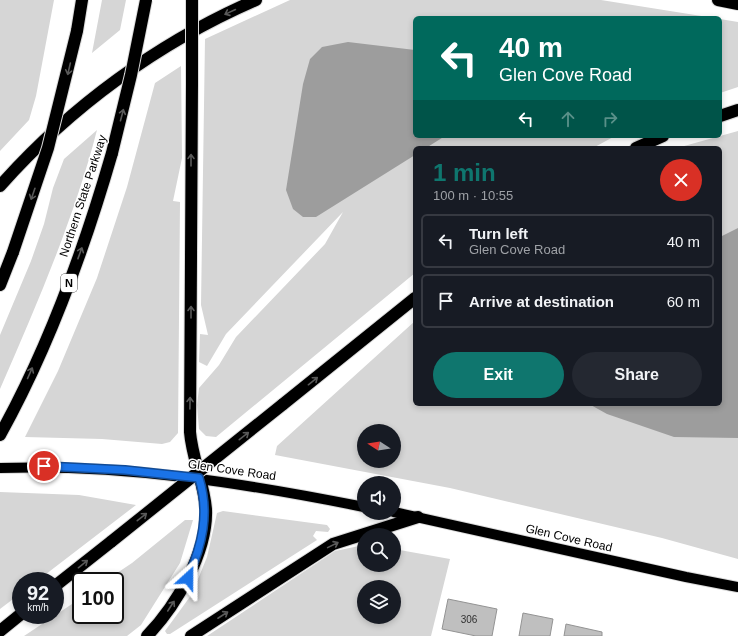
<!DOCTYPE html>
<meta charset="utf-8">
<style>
:root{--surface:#171b24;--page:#242831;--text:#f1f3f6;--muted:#9ea1a6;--line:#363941;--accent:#0f766e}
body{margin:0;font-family:Helvetica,sans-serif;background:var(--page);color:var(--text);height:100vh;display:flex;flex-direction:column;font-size:15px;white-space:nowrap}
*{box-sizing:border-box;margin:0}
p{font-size:13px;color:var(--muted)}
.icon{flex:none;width:22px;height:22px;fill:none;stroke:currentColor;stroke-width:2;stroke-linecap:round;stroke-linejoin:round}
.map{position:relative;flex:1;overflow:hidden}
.side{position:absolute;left:413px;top:146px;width:309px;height:260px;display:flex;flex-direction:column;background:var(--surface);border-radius:6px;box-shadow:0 2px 6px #0003}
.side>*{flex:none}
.banner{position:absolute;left:413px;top:16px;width:309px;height:122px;border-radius:6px;box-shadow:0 2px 6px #0003;background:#00695c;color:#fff;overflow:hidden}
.needle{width:26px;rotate:282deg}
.controls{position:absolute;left:357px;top:424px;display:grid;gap:8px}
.controls a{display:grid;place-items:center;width:44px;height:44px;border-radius:50%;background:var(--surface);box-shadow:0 2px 6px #0003;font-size:20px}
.speed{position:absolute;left:12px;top:572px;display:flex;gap:8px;font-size:20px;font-weight:700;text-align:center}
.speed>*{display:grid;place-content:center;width:52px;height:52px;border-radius:50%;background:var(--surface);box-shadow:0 2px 6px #0003;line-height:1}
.speed small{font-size:10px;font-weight:400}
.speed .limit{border:2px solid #111;border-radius:6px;background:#fff;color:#111}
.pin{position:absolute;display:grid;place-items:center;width:34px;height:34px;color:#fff;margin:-17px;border:2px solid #fff;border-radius:50%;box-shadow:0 1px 4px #0007}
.me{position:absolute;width:44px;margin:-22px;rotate:24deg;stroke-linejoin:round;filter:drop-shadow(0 0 3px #0008)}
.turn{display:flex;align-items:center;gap:14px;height:84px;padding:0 20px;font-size:18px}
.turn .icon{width:52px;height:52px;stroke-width:2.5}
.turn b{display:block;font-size:28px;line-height:34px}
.lanes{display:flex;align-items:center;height:38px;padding:0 20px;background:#0003;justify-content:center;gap:20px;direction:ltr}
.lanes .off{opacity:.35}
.round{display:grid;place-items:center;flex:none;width:42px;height:42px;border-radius:21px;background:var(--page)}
.overview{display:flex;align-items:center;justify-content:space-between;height:68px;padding:0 20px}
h1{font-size:24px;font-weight:600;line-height:30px;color:var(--accent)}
.action{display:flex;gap:8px;margin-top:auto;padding:8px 20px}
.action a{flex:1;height:46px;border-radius:24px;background:var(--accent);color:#fff;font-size:16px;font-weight:600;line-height:46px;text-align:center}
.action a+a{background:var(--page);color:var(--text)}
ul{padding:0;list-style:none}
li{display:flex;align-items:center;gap:12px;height:54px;margin:0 8px 6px;padding:0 12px;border:2px solid var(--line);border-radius:6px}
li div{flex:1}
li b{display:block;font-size:15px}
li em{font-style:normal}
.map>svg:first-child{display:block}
.green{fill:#d6d6d6;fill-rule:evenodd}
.water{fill:#9d9d9d}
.building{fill:#bfbfbf;stroke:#939393}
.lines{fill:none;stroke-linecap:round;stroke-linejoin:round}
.major-casing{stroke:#dbdbdb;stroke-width:12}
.highway-casing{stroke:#dbdbdb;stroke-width:14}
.major{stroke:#000;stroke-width:10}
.highway{stroke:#000;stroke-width:12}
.highway-bridge-casing{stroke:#dbdbdb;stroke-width:14;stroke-linecap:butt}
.highway-bridge{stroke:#000;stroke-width:12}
.oneway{stroke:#595959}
.route-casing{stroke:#114b97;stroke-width:10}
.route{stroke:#1a73e8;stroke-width:7}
.labels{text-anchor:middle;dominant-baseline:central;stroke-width:3;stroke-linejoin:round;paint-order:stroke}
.number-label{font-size:10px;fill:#303030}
.shield{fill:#fff;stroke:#4c4c4c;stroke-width:1}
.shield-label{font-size:11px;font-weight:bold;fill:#000}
.street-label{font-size:12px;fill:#000;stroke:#fff}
</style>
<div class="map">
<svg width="738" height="636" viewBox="0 0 738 636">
<rect width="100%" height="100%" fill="#fff"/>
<path class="green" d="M 0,0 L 54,0 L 36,96 L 29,120 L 0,151 Z
M 102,0 L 126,0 L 120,30 L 92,53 Z
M 290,0 L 601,0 L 714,18 L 415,18 L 415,136 L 615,136 L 593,148 L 415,148 L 415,273 L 216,437 L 206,436 L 199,429 L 197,405 L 199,388 L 219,365 L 236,337 L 325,244 L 343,212 L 226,334 L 207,366 L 199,362 L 200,334 L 208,335 L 201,305 L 205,39 Z
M 720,19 L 738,22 L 738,87 L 720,93 Z
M 181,66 L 182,158 L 173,201 L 180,202 L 178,433 L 170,442 L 162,444 L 102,439 L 25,437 L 58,371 L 97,278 L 127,187 L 155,83 Z
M 97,130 C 74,219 37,304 0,389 L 0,335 L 31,261 L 44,224 L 53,188 L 64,159 Z
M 738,131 L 738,559 L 662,538 L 450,488 L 275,455 L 277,446 L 415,321 L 415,404 L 720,404 L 720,148 L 677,148 ZM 364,431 L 394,431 L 394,461 L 364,461 Z
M 0,492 L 79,495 L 136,505 L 37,581 L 21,581 L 21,593 L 0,609 Z
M 223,511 L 327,525 L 330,529 L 328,532 L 316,531 L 313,536 L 317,540 L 181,627 L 170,634 L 167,634 L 165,631 L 192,594 L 207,557 L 217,513 Z
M 185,520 L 193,520 L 180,563 L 141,625 L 127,636 L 24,636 L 81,598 L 81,615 L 115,615 L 115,581 L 105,581 L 132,563 Z
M 364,545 L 364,565 L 394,565 L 394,549 L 450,559 L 431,636 L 207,636 L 335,551 ZM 364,587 L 394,587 L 394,617 L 364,617 Z"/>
<path class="water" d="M 348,42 L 415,50 L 415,136 L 445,136 L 426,148 L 415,148 L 415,155 L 316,217 L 303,217 L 293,209 L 286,190 L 303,84 L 310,59 L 322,47 Z
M 738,228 L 738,438 L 674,437 L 607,414 L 589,404 L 720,404 L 720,237 Z"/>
<path class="building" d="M 448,599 L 497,609 L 492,636 L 476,636 L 442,629 Z
M 523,613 L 553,619 L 550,636 L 519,636 Z
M 566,624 L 602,632 L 602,636 L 564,636 Z"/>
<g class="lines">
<defs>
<path id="major" d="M 0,468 C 123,464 244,483 364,507
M 394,512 L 686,577 L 738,587"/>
<path id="highway" d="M 718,0 L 738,4
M 77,31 L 82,0
M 720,116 L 738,110
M 636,148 L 663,136
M 0,186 C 70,107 159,42 256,0
M 0,285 L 13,252
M 282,405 L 415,298
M 0,435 C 49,347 84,250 112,153
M 55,586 L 112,541
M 0,631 L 21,614
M 147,636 C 176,606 208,552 206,509 C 204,483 192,458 190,432 L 192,84
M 191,636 L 333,544 L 418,517"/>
</defs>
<use href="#major" class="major-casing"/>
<use href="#highway" class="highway-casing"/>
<use href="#major" class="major"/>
<use href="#highway" class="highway"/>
<defs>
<path id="highway-bridge" d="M 192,0 L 192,84
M 112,153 L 131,75 L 146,0
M 13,252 L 48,148 L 77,31
M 112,541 L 282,405"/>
</defs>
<use href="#highway-bridge" class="highway-bridge-casing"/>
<use href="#highway-bridge" class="highway-bridge"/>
</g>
<defs><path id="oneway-shaft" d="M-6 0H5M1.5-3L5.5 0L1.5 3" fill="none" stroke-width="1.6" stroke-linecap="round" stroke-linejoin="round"/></defs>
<g class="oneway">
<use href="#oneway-shaft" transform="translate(230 12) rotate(155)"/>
<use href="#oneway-shaft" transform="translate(69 69) rotate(103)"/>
<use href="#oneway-shaft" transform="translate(122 115) rotate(-75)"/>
<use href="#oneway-shaft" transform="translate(191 160) rotate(-90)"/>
<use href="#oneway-shaft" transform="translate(33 194) rotate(109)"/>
<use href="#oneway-shaft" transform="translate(80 253) rotate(-70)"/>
<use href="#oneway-shaft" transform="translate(191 312) rotate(-90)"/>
<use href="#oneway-shaft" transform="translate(30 373) rotate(-66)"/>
<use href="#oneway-shaft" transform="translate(313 381) rotate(-39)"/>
<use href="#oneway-shaft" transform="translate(190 403) rotate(-89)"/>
<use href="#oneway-shaft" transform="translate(244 436) rotate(-38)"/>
<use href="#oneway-shaft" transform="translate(142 517) rotate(-38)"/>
<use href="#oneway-shaft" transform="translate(333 545) rotate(-26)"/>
<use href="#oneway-shaft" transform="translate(83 564) rotate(-39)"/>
<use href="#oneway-shaft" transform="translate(171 606) rotate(-57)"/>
<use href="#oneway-shaft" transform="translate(223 615) rotate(-33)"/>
</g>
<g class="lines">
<defs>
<path id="route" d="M 44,466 L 125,470 L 199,478 C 210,514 202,545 188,578"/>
</defs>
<use href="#route" class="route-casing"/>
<use href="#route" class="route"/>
</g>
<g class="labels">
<g class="number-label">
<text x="469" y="619">306</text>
</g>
<rect class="shield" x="61" y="274" width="16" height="18" rx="3"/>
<g class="shield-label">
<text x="69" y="283">N</text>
</g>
<g class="street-label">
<text transform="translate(83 196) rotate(-72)">Northern State Parkway</text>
<text transform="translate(232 470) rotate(8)">Glen Cove Road</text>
<text transform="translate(569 538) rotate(13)">Glen Cove Road</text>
</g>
</g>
</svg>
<div class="controls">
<a><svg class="needle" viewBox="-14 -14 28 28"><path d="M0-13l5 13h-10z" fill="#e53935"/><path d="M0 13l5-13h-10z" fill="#9ea1a6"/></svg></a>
<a><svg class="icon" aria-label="sound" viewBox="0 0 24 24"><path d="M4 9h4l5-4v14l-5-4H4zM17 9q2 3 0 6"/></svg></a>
<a><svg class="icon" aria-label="search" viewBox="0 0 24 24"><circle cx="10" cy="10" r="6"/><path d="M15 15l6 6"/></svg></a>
<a><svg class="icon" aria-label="layers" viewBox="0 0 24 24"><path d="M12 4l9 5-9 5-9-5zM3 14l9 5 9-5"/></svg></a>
</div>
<div class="speed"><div>92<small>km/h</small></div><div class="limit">100</div></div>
<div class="pin" style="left:44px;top:466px;background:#d93025"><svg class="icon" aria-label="arrive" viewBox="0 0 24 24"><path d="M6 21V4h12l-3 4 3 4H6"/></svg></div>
<svg class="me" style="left:188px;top:578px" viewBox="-20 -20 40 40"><path d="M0-17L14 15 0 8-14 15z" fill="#1a73e8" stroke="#fff" stroke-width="4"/></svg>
<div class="banner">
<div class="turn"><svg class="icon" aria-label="left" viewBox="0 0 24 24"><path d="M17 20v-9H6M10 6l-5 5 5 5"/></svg><div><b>40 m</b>Glen Cove Road</div></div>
<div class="lanes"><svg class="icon" aria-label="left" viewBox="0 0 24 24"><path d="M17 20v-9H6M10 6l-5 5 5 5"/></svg><svg class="icon off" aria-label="ahead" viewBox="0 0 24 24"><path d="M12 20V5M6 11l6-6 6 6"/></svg><svg class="icon off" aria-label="right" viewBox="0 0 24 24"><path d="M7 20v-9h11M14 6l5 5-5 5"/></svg></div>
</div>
<section class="side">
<div class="overview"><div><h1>1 min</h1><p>100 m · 10:55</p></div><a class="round" style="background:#d93025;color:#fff"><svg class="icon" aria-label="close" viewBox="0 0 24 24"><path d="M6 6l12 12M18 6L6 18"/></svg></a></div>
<ul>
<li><svg class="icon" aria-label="left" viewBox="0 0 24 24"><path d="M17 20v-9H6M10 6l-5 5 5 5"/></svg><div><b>Turn left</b><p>Glen Cove Road</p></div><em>40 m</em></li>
<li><svg class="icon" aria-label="arrive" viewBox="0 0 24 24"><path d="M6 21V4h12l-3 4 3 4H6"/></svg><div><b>Arrive at destination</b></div><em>60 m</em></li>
</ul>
<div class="action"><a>Exit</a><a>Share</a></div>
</section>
</div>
